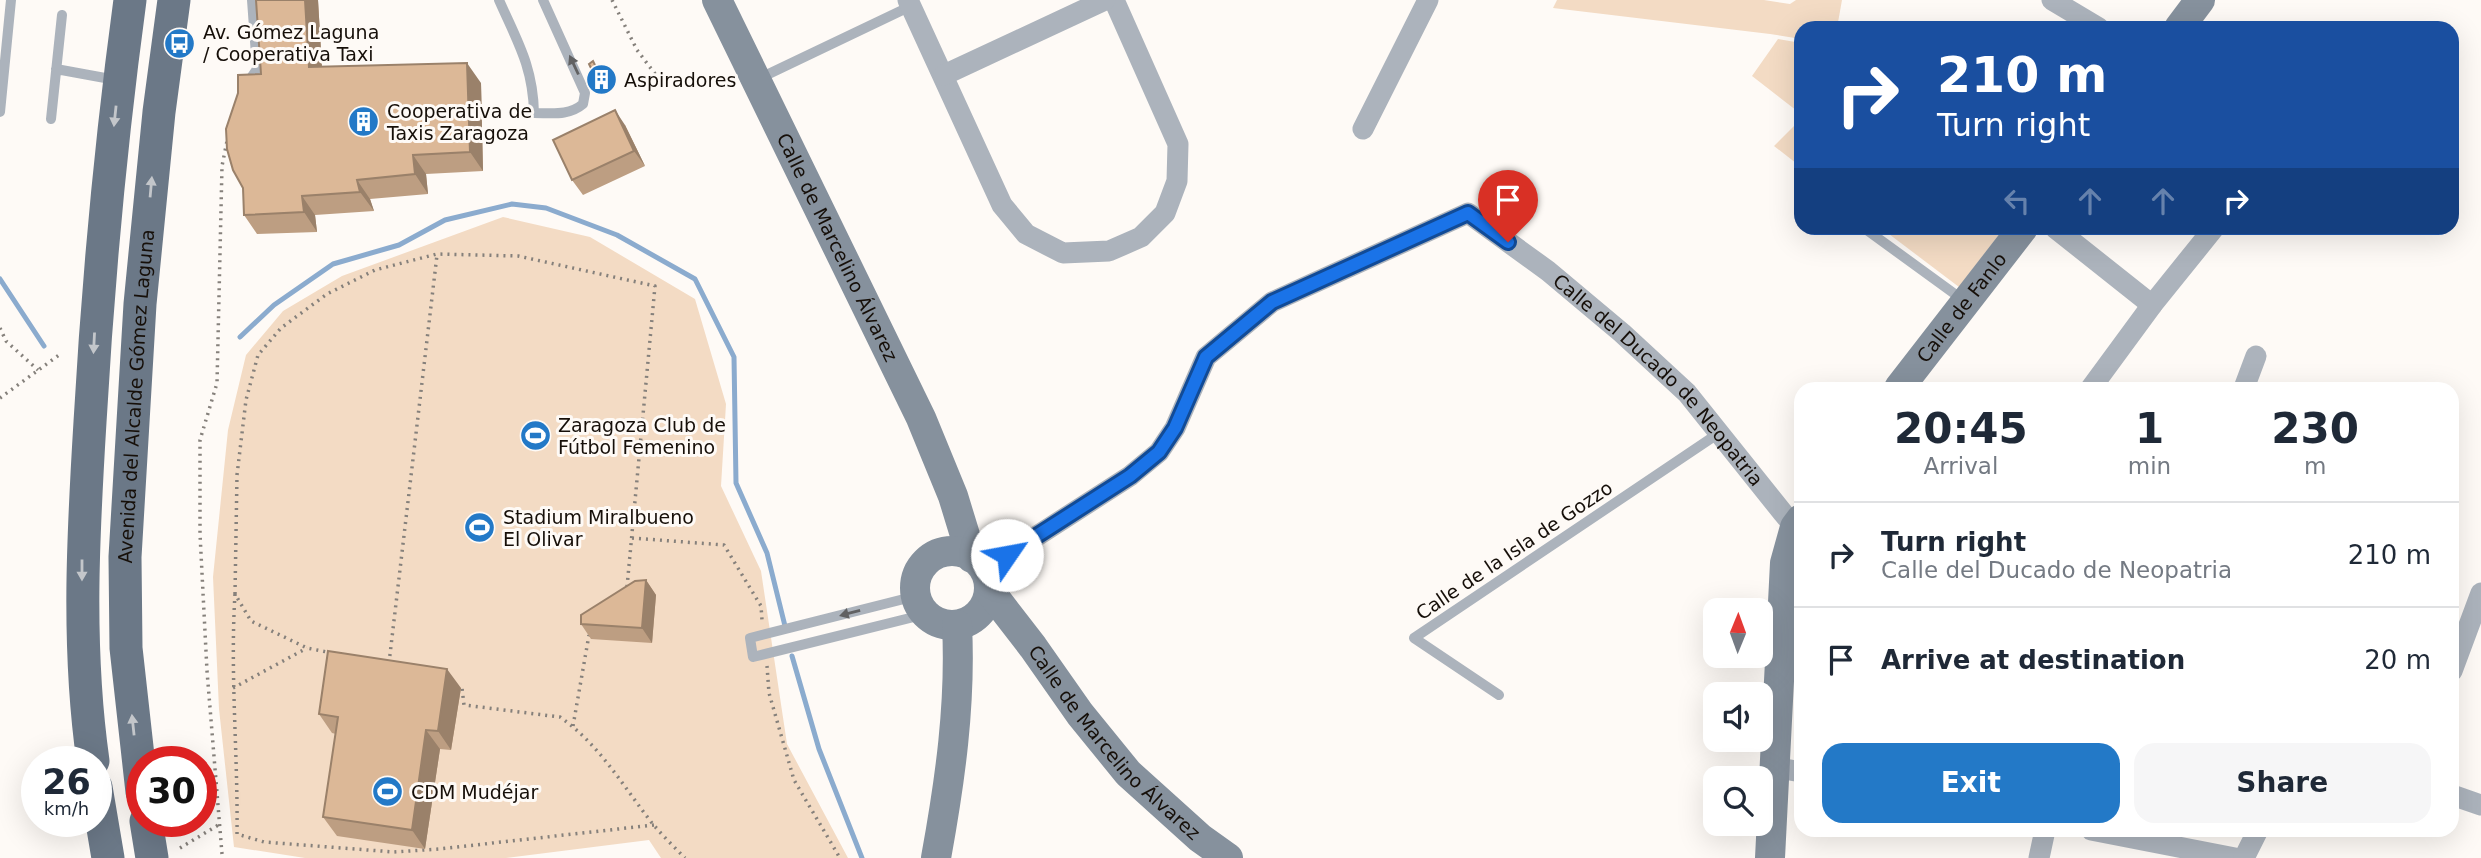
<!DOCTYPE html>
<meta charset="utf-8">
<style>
:root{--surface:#fff;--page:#f6f6f7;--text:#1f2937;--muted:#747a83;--line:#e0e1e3;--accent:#2379c7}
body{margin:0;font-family:"DejaVu Sans",sans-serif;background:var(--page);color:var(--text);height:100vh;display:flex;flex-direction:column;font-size:26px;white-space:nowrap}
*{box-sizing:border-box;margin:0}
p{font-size:23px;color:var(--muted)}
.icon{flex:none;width:38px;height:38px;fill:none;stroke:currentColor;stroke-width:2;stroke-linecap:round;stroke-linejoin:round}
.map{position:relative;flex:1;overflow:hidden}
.sheet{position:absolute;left:1794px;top:382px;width:665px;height:455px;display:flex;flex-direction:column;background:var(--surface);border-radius:21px;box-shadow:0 7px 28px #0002}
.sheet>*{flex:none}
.hud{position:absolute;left:1794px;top:21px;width:665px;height:214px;border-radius:21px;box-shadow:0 7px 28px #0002;background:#1a4fa0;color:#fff;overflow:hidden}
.needle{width:46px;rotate:1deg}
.buttons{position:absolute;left:1703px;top:598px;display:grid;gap:14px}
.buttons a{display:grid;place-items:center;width:70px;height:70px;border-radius:14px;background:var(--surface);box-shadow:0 7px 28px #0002;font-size:35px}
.speed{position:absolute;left:21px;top:746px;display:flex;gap:14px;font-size:35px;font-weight:700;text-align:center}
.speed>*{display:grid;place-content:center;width:91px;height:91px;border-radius:50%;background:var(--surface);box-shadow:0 7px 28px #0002;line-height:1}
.speed small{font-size:18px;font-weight:400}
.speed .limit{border:10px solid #d22;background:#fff;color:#111}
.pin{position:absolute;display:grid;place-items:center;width:60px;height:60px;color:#fff;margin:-72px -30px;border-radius:50% 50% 50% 0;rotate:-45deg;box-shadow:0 0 7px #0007}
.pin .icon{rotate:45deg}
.me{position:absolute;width:77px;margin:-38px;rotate:57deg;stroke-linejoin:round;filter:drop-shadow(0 0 5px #0008)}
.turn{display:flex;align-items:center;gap:24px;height:147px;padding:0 28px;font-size:32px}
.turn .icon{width:91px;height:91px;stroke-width:2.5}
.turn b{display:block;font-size:49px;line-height:60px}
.lanes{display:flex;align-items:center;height:66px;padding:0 28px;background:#0003;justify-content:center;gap:35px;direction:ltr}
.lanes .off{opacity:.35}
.eta{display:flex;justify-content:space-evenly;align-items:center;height:119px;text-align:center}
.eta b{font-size:42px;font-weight:800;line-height:49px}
.button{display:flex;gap:14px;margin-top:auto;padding:14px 28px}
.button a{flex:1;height:80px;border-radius:21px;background:var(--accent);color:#fff;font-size:28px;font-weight:800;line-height:80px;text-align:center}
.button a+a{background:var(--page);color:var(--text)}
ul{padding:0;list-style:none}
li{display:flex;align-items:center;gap:21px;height:105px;padding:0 28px;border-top:2px solid var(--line)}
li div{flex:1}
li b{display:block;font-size:26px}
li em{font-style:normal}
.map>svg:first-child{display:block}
.green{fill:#f3dbc4}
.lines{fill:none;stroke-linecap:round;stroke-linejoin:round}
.stream{stroke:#8babce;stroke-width:5}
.path{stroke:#85807b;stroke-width:3.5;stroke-dasharray:2 5;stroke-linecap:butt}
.lane{stroke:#acb3bc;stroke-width:10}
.street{stroke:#acb3bc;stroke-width:21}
.secondary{stroke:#86919d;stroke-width:30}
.primary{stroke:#6b7887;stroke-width:33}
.wall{fill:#bd9e82}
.shaded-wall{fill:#9a816a}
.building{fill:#dcb897;stroke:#9a816a;stroke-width:2}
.oneway{fill:#616162}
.oneway2{fill:#c3c6ca}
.route-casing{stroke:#114b97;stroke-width:18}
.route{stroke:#1a73e8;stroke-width:12}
.labels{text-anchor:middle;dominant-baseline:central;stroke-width:6;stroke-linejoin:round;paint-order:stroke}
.poi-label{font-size:19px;fill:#160f09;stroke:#fefaf6;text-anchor:start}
.street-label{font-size:19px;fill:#160f09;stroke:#fefaf6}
</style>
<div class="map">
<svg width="2481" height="858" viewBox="0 0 2481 858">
<rect width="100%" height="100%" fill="#fefaf6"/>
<path class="green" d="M 1557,0 L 1764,0 L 1790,4 L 1796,0 L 1842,0 L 1837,28 L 1801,28 L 1801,39 L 1770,34 L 1553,8 Z
M 1778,39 L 1801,43 L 1801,114 L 1752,76 Z
M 1801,119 L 1801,167 L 1774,146 Z
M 503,217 L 590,237 L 695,299 L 726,404 L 721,486 L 761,571 L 787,744 L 848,858 L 661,858 L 649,840 L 506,858 L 305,858 L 234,847 L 219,709 L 213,577 L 228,430 L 246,355 L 283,311 L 342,276 Z
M 1881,228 L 2004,228 L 1959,287 Z"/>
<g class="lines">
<path class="stream" d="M 0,279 L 44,346
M 240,337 L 274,305 L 333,264 L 399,245 L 445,220 L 512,204 L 546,208 L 617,235 L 695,279 L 734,357 L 736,483 L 767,553 L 785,626
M 792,656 L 819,749 L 862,858"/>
<path class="path" d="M 612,0 L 637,50 L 665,87
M 0,328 L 6,341 L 38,370
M 0,398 L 59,355
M 632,538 L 724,545 L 761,606 L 762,620
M 235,594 C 230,674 238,754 237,834 L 264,842 L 394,852 L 439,849 L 654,825
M 332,653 L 307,648 L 251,621 L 235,594 L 237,475 L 246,400 L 258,355 L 281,328 L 327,294 L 375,270 L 437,254 L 518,256 L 655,286 L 627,587
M 389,663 L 437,255
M 767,666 L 769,693 L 794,780 L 840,858
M 456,687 L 462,688 L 464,705 L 560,717 C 599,744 623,786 652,823 C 662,835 674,847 685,858
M 233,688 L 307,648
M 573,726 L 589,635
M 180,848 L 220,824
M 222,854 L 207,671 L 200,534 L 200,440 L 217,383 L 222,166 L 228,136"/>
<path class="lane" d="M 499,0 C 517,41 533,66 534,113 C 552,113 569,116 583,104 L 585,93 L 543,0
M 56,69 L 116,80
M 758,79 L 911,6
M 246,85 L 257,69 L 252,0
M 0,112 L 11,0
M 51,119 L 62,15
M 1864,228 L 1963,300
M 916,596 L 750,638 L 753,657 L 926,614
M 1499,695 L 1414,638 L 1719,433"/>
<g class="street">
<path d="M 908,0 L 1002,205 L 1026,234 L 1063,253 L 1109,251 L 1141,237 L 1165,213 L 1177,181 L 1178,144 L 1114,0"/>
<path d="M 2052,0 L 2099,28"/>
<path d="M 944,75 L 1105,0"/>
<path d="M 1363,129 L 1428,0"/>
<path d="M 2055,228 L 2152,305"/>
<path d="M 2091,388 L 2152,305 L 2214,228"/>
<path d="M 2244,388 L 2256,356"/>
<path id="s1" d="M 984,570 L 1130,476 L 1159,452 L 1175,428 L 1206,357 L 1272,302 L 1468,213 L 1548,271 L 1622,333 L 1687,393 L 1783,513 L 1795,527 L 1801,529"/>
<path d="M 2452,671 L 2481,593"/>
<path d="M 1774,767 L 1801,772"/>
<path d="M 2452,795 L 2481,805"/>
<path d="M 2091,830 L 2235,858"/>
<path d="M 2039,858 L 2045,830"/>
<path d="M 2244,858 L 2258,830"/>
</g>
<g class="secondary">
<path id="s2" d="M 717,0 L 921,418 L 953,496 L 972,558"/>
<path d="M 2179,28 L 2200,0"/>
<path id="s3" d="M 1899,388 L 2023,228"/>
<circle cx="952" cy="588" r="37"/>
<path id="s4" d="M 989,590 L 1033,647 L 1080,714 L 1128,773 L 1200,838 L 1228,858"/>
<path d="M 936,858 C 950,781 961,704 957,625"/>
<path d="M 1770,858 L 1785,563 L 1795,527 L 1801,519"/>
</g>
<g class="primary">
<path d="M 93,761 C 77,648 83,536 90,422 C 98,281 111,140 130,0"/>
<path d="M 96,787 L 108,858"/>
<path id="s5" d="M 142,792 L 126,648 L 125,557 L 140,304 L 159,112 L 174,0"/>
<path d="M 146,821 L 152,858"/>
</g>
</g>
<path class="wall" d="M 256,0 L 318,0 L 322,66 L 481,83 L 483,171 L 426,174 L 428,194 L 370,199 L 374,211 L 315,215 L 317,232 L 257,234 L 244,215 L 261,74 Z
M 597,67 L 609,91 L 605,94 L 601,89 Z
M 625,125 L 645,166 L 583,195 L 572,180 Z
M 646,580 L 656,595 L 652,643 L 591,639 L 581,624 Z
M 461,688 L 451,750 L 440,749 L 425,849 L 337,836 L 323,817 L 336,734 L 332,733 L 319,714 Z"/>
<path class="shaded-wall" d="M 305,0 L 318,0 L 323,86 L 309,67 Z
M 467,63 L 481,83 L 483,171 L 470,152 Z
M 615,110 L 625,125 L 645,166 L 634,151 Z
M 413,155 L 426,174 L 428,194 L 415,174 Z
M 357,180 L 370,199 L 374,211 L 360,192 Z
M 302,196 L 315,215 L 317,232 L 304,212 Z
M 646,580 L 656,595 L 652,643 L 642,628 Z
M 447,669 L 461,688 L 451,750 L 438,731 Z
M 426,730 L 440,749 L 425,849 L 412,830 Z"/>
<path class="building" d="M 256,0 L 305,0 L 309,67 L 467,63 L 470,152 L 413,155 L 415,174 L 357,180 L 360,192 L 302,196 L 304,212 L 244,215 L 243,188 L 233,170 L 227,149 L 226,129 L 238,93 L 238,75 L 261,74 Z
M 593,61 L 605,86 L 601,89 L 589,64 Z
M 615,110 L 634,151 L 572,180 L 553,140 Z
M 646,580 L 642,628 L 581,624 L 581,615 L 635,581 Z
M 328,651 L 447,669 L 438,731 L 426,730 L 412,830 L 323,817 L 338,717 L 319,714 Z"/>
<defs><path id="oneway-solid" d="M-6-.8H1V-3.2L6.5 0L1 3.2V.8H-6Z" transform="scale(1.75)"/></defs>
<g class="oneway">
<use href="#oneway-solid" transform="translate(574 65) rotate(-115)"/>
<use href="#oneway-solid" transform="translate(850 613) rotate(165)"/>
</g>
<g class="oneway2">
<use href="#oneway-solid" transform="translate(115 116) rotate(96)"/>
<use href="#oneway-solid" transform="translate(151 187) rotate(-85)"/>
<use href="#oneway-solid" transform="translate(94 343) rotate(93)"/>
<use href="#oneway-solid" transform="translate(82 570) rotate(90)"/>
<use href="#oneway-solid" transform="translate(133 725) rotate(-96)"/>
</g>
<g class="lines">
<defs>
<path id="route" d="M 1007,555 L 1130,476 L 1159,452 L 1175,428 L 1206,357 L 1272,302 L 1468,213 L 1508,242"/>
</defs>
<use href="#route" class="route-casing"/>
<use href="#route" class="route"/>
</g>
<defs>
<symbol id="bus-disc" viewBox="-11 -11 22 22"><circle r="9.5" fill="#2379c7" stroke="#fefaf6"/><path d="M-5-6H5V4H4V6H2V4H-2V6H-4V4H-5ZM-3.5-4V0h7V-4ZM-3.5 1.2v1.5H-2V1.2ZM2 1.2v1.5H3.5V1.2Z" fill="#fff"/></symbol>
<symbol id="building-disc" viewBox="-11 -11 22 22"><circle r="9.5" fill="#2379c7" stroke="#fefaf6"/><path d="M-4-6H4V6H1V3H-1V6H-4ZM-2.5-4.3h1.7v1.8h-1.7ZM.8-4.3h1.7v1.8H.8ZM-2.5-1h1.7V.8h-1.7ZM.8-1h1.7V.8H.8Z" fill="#fff"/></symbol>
<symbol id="stadium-disc" viewBox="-11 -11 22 22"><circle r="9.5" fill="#2379c7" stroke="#fefaf6"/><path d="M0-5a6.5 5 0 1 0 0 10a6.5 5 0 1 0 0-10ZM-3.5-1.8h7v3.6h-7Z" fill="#fff"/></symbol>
</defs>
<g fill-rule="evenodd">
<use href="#bus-disc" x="162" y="26" width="35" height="35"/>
<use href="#building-disc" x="584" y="62" width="35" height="35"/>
<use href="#building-disc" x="346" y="104" width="35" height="35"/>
<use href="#stadium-disc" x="518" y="418" width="35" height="35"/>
<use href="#stadium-disc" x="462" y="510" width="35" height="35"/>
<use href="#stadium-disc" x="370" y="774" width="35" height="35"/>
</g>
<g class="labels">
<g class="poi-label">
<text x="203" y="32">Av. Gómez Laguna<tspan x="203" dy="22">/ Cooperativa Taxi</tspan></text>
<text x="624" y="80">Aspiradores</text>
<text x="387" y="111">Cooperativa de<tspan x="387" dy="22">Taxis Zaragoza</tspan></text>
<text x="558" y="425">Zaragoza Club de<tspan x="558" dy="22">Fútbol Femenino</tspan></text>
<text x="503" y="517">Stadium Miralbueno<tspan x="503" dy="22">El Olivar</tspan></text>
<text x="411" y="792">CDM Mudéjar</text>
</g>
<g class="street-label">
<text stroke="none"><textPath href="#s2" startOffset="275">Calle de Marcelino Álvarez</textPath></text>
<text stroke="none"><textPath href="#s3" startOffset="102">Calle de Fanlo</textPath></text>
<text stroke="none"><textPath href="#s1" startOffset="873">Calle del Ducado de Neopatria</textPath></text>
<text stroke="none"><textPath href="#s5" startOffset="397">Avenida del Alcalde Gómez Laguna</textPath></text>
<text transform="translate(1514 550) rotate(-34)">Calle de la Isla de Gozzo</text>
<text stroke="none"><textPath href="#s4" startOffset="198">Calle de Marcelino Álvarez</textPath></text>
</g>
</g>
</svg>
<div class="buttons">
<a><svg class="needle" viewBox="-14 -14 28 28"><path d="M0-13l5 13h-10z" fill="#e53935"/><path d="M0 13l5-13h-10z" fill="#747a83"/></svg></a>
<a><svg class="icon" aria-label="sound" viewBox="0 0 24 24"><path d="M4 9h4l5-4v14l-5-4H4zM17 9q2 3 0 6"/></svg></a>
<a><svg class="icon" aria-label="search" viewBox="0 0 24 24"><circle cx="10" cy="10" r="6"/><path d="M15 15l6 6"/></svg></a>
</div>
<div class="speed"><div>26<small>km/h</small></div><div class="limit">30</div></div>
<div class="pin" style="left:1508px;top:242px;background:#d93025"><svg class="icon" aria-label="arrive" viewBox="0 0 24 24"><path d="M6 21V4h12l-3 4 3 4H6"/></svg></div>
<svg class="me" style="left:1007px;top:555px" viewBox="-20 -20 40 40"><circle r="19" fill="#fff"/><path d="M0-13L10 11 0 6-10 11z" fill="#1a73e8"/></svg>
<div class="hud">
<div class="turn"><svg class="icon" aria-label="right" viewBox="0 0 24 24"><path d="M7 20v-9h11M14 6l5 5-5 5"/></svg><div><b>210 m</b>Turn right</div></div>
<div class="lanes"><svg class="icon off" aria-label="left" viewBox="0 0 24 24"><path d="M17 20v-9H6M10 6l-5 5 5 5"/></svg><svg class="icon off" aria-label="ahead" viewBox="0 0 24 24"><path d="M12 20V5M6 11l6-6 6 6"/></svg><svg class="icon off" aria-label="ahead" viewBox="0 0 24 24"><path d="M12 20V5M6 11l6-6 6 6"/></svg><svg class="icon" aria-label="right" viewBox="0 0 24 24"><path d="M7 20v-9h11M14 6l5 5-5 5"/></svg></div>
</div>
<section class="sheet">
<div class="eta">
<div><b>20:45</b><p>Arrival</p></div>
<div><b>1</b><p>min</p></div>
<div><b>230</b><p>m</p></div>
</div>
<ul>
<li><svg class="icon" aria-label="right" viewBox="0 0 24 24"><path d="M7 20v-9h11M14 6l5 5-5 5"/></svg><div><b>Turn right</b><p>Calle del Ducado de Neopatria</p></div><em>210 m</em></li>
<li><svg class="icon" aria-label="arrive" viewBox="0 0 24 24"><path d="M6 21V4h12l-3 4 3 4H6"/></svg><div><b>Arrive at destination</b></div><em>20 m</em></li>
</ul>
<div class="button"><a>Exit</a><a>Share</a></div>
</section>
</div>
